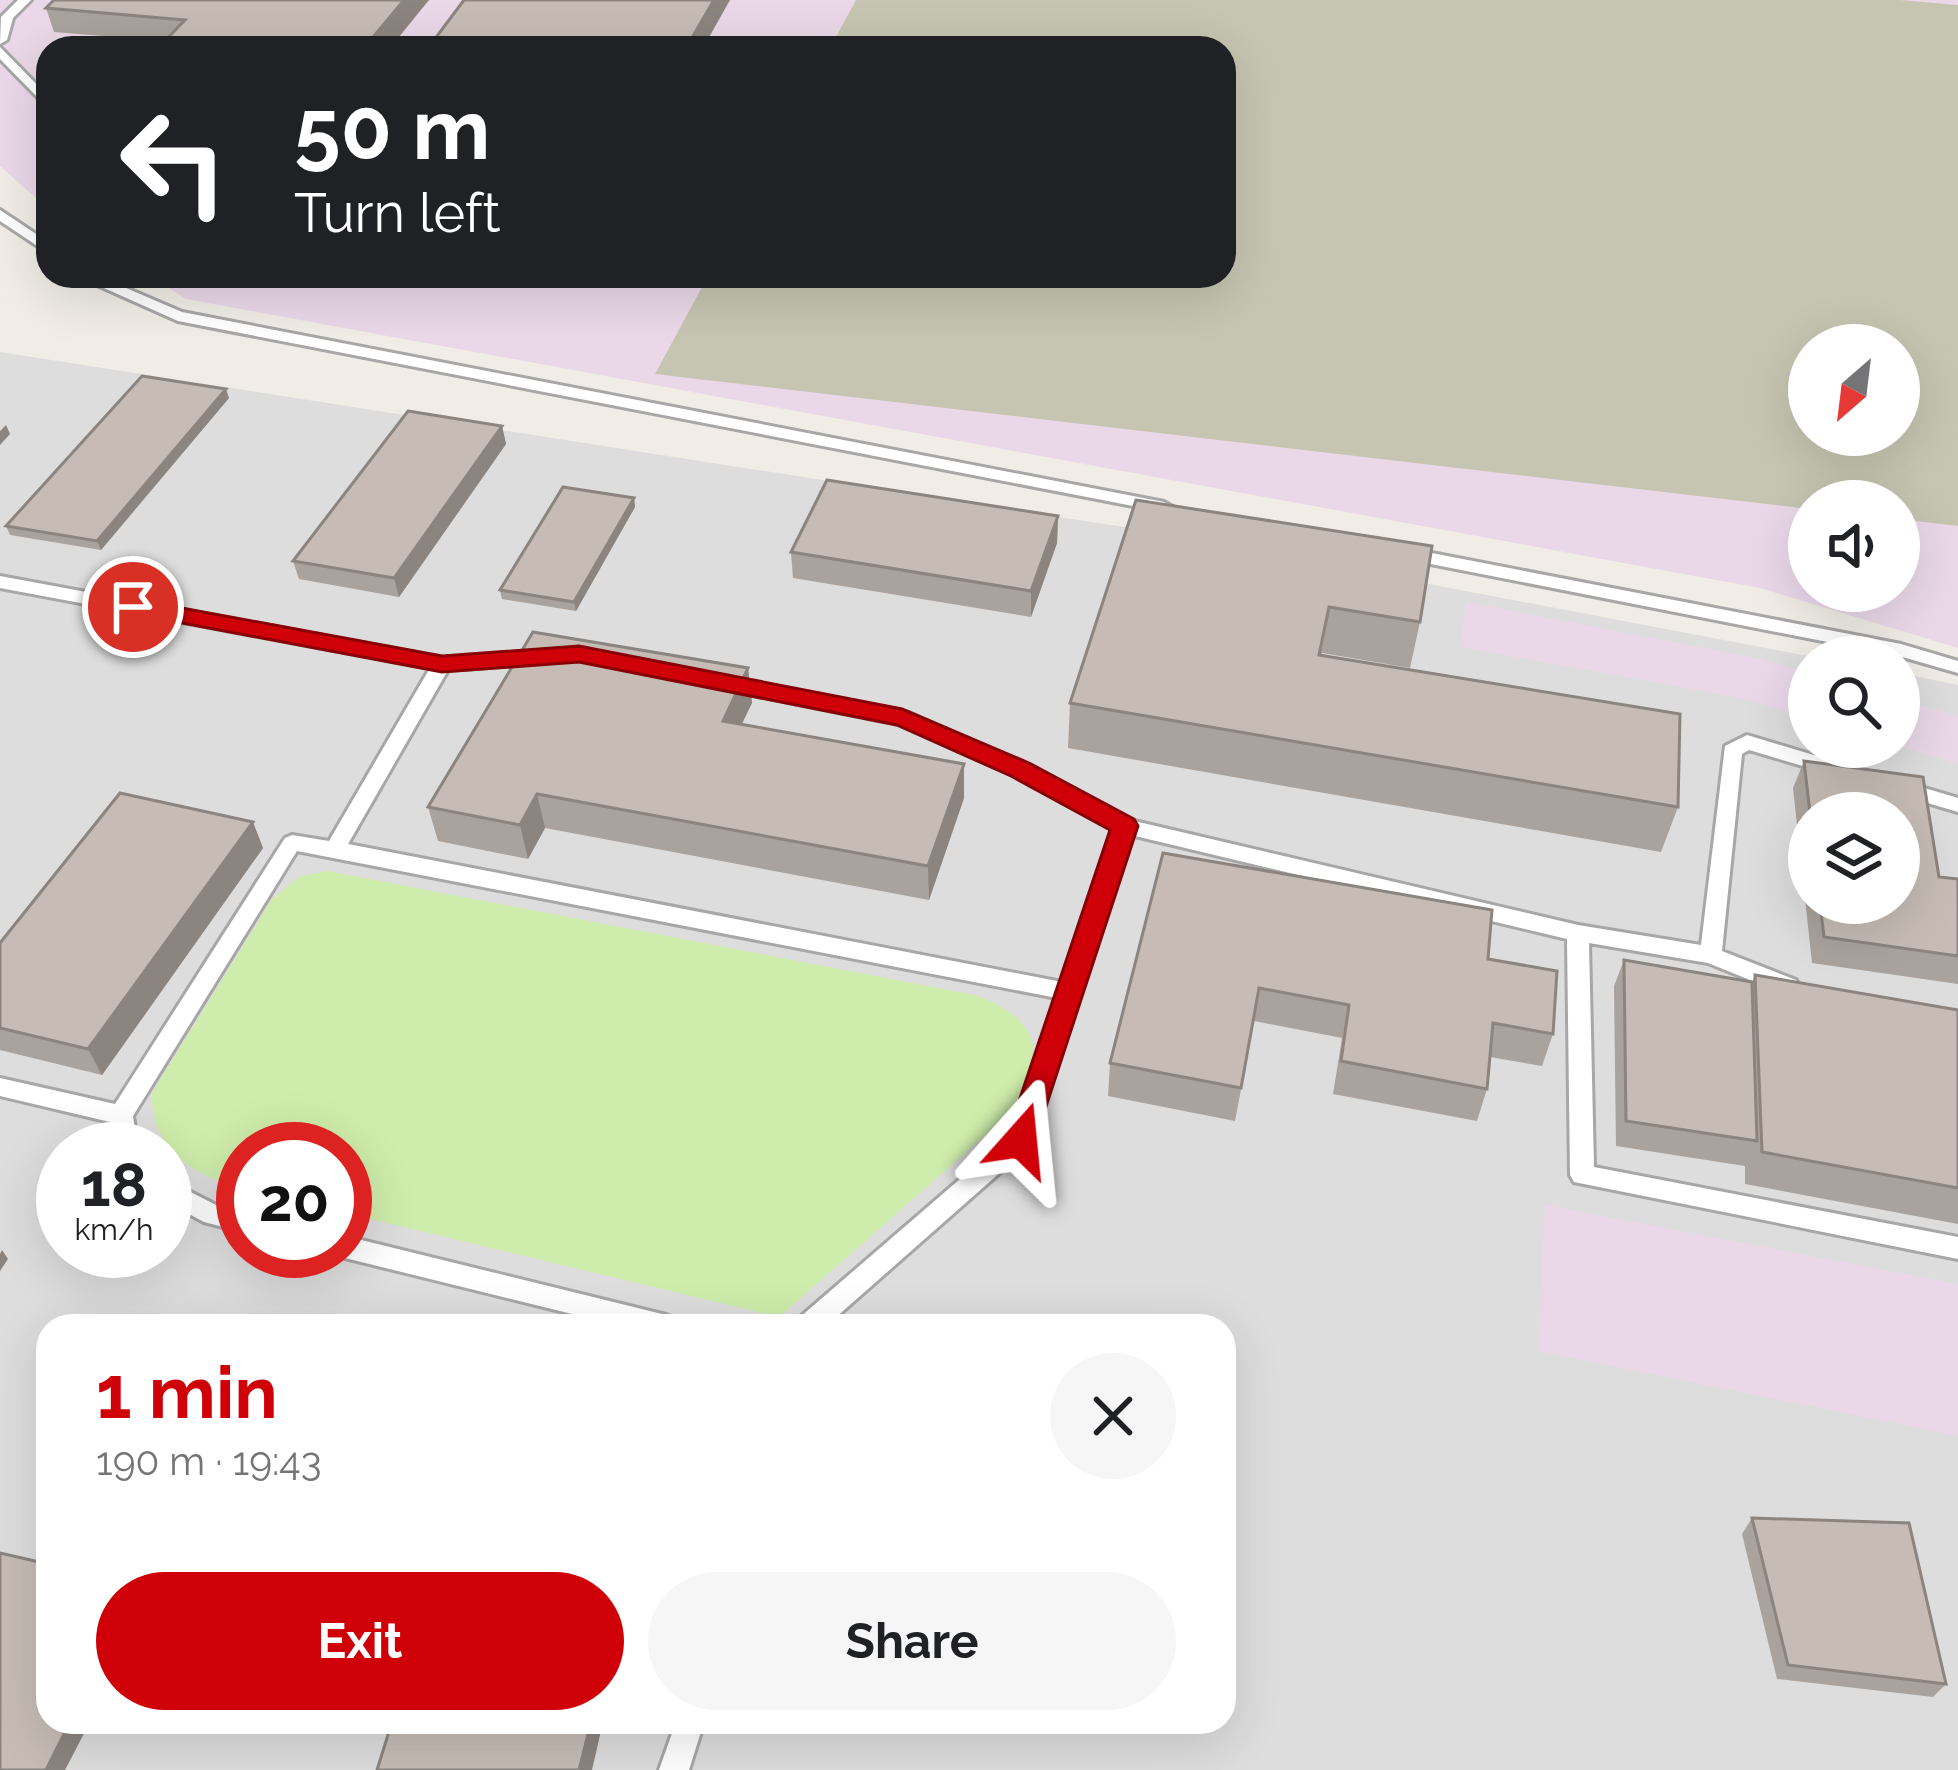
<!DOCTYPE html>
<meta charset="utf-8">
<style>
:root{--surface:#fff;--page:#f6f6f6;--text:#202124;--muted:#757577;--accent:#d00009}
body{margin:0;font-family:Raleway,sans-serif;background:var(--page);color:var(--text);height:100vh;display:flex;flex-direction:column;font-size:45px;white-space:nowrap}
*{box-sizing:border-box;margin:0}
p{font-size:39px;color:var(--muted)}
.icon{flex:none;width:66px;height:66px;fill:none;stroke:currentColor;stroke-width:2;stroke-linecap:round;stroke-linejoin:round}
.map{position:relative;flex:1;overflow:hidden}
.sheet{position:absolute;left:36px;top:1314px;width:1200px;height:420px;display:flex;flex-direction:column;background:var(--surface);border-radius:36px;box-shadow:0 12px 48px #0002}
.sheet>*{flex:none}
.top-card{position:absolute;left:36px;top:36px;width:1200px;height:252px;border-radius:36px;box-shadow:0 12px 48px #0002;background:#202124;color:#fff;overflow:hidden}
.needle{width:78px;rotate:208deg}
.fabs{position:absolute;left:1788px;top:324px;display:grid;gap:24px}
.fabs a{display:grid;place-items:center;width:132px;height:132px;border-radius:50%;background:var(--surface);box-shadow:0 12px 48px #0002;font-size:60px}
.speed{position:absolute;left:36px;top:1122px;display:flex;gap:24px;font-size:60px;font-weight:700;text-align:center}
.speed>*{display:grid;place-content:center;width:156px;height:156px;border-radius:50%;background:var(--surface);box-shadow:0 12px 48px #0002;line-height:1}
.speed small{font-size:30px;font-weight:400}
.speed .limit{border:18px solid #d22;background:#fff;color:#111}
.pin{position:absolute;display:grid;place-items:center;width:102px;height:102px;color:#fff;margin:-51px;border:6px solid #fff;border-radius:50%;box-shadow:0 3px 12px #0007}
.me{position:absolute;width:132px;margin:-66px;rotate:18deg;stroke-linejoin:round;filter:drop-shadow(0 0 9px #0008)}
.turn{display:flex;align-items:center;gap:42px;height:252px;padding:0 60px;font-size:54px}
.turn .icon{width:156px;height:156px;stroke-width:2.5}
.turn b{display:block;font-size:84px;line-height:102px}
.round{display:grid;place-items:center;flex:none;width:126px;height:126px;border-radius:63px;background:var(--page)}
.overview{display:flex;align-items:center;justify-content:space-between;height:204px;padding:0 60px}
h1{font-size:72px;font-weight:700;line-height:90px;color:var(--accent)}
.primary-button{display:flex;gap:24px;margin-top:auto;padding:24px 60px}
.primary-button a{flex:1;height:138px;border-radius:72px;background:var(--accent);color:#fff;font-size:48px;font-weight:700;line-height:138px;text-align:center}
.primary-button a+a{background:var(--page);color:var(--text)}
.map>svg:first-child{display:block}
.residential{fill:#dedddd;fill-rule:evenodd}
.industrial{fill:#ead8e8;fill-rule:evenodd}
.construction{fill:#c6c5b1;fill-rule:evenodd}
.grass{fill:#ceecab}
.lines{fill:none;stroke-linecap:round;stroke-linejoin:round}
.lane-casing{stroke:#a7a7a7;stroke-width:6}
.lane{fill:#fff;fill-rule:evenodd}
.wall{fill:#aaa29c;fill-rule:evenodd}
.shaded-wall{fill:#8b847f}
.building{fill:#c6bcb5;stroke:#8b847f;stroke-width:3}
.route{fill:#d00009;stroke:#870006;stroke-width:3}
</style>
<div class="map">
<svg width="1958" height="1770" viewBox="0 0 1958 1770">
<rect width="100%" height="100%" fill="#f1ede6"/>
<path class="residential" d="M 0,352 L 1150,531 L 1813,657 L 1809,657 L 1809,747 L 1899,747 L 1899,673 L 1958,685 L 1958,1770 L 0,1770 ZM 1809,813 L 1899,813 L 1899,903 L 1809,903 ZM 63,1149 L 165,1149 L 165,1251 L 63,1251 ZM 243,1149 L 345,1149 L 345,1251 L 243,1251 ZM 48,1326 L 1224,1326 L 1224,1722 L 48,1722 Z"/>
<path class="industrial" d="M 0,0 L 1958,0 L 1958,648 L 1760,588 L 186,299 L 150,276 L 1224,276 L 1224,48 L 48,48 L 48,209 L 0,166 ZM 1809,345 L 1899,345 L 1899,435 L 1809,435 ZM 1809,501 L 1899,501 L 1899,591 L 1809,591 Z
M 1466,602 L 1761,659 L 1809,673 L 1809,719 L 1741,698 L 1460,647 Z
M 1899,699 L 1958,716 L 1958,764 L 1899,746 Z
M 1545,1205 L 1958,1284 L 1958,1436 L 1538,1351 Z"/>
<path class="construction" d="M 856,0 L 1900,0 L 1958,5 L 1958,526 L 1899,519 L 1899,501 L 1809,501 L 1809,509 L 655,374 L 708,276 L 1224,276 L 1224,48 L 830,48 ZM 1809,345 L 1899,345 L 1899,435 L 1809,435 Z"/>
<path class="grass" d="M 328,871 L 975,995 C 1052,1022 1047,1071 997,1125 L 779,1317 L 345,1213 L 345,1149 L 243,1149 L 243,1188 C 193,1176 150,1149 152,1093 L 272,899 L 300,876 Z"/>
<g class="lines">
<defs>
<path id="lane" d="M 18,0 L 31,0 L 13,18 L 7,40 L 0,44 L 1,17 Z
M 0,47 L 48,96 L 48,108 L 0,59 Z
M 0,210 L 48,242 L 48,253 L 0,221 Z
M 77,276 L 98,276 L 182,312 L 1164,502 L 1173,507 L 1164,512 L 178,321 Z
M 1406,548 L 1901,644 L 1958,661 L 1958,673 L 1899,656 L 1400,558 L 1397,554 Z
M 0,576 L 442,658 L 552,653 L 554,657 L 545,663 L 448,670 L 348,844 L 1062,982 L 1113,829 L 1013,775 L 898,724 L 723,689 L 716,688 L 713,683 L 716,678 L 723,677 L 909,713 L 1027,765 L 1130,820 L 1578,925 L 1701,945 L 1725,746 L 1747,735 L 1850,766 L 1853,771 L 1850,776 L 1843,778 L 1749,750 L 1742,754 L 1722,951 L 1796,980 L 1799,986 L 1796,992 L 1780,992 L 1708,963 L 1589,943 L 1594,1167 L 1958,1237 L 1958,1259 L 1574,1182 L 1570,1175 L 1567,939 L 1131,835 L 1029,1147 L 826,1326 L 795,1326 L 799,1318 L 1011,1135 L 1057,998 L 297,851 L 133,1116 L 138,1149 L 114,1149 L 110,1122 L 0,1096 L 0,1078 L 115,1104 L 285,838 L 292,835 L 329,841 L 430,668 L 0,588 Z
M 1901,781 L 1958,798 L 1958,812 L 1894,793 L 1891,788 Z
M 165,1179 L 218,1206 L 243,1212 L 243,1232 L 204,1222 L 165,1201 Z
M 345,1236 L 666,1315 L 675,1318 L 679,1326 L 621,1326 L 345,1258 L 335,1251 L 345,1251 Z
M 676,1722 L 704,1722 L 689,1770 L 659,1770 Z"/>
</defs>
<use href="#lane" class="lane-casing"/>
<use href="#lane" class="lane"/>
</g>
<path class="wall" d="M 429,0 L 164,41 L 54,32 L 46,8 Z
M 229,398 L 101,550 L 10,535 L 6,526 Z
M 502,426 L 506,444 L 399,597 L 299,579 L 293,561 Z
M 634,498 L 635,507 L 576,611 L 502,599 L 500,590 Z
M 1136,500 L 1420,622 L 1410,668 L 1322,653 L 1321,655 L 1678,807 L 1661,852 L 1068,748 L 1070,703 Z
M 1058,516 L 1057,543 L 1031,617 L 793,578 L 791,552 Z
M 748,668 L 752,703 L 741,724 L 964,764 L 964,798 L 929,900 L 545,828 L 528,859 L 438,841 L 428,807 Z
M 1804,761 L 1923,777 L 1939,877 L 1958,879 L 1958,984 L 1812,963 L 1793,788 ZM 1809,813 L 1899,813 L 1899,903 L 1809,903 Z
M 263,848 L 102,1075 L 0,1050 L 0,943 Z
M 1163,853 L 1488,959 L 1553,1034 L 1542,1066 L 1490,1057 L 1487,1089 L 1477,1121 L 1333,1094 L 1342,1038 L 1254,1021 L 1235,1121 L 1108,1096 L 1110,1063 Z
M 1624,960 L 1752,982 L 1755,975 L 1958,1010 L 1958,1224 L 1745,1184 L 1745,1166 L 1616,1146 L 1614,986 Z
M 1752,1518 L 1946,1684 L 1933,1697 L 1777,1679 L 1742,1534 Z"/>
<path class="shaded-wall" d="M 404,0 L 429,0 L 390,48 L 364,48 Z
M 714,0 L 730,0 L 703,48 L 686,48 Z
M 226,389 L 229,398 L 101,550 L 97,541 Z
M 6,425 L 10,434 L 0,445 L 0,431 Z
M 502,426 L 506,444 L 399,597 L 394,578 Z
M 634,498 L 635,507 L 576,611 L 574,602 Z
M 1058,516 L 1057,543 L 1031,617 L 1031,591 Z
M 748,668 L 752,703 L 727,755 L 723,721 Z
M 964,764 L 964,798 L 929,900 L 928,866 Z
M 537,794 L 545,828 L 528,859 L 520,825 Z
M 253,822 L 263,848 L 102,1075 L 88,1049 Z
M 2,1250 L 8,1259 L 0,1271 L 0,1254 Z
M 70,1722 L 90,1722 L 65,1770 L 46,1770 Z
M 591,1722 L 603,1722 L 592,1770 L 579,1770 Z"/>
<path class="building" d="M 54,0 L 404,0 L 364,48 L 158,48 L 185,20 L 46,8 Z
M 464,0 L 714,0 L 686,48 L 428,48 Z
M 142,376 L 226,389 L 97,541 L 6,526 Z
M 408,411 L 502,426 L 394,578 L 293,561 Z
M 827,480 L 1058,516 L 1031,591 L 791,552 Z
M 563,487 L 634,498 L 574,602 L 500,590 Z
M 1136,500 L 1432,546 L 1420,622 L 1329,607 L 1319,655 L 1680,714 L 1678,807 L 1070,703 Z
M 533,632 L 748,668 L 723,721 L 964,764 L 928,866 L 537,794 L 520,825 L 428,807 Z
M 1804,761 L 1923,777 L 1939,877 L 1958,879 L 1958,956 L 1824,937 L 1820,903 L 1899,903 L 1899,813 L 1810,813 Z
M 120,793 L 253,822 L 88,1049 L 0,1028 L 0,943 Z
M 1163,853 L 1492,910 L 1488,959 L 1557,971 L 1553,1034 L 1493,1023 L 1487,1089 L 1341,1061 L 1349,1005 L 1259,988 L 1241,1088 L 1110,1063 Z
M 1624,960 L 1752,982 L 1757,1141 L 1626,1121 Z
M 1755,975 L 1958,1010 L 1958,1188 L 1762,1152 Z
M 1752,1518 L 1909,1523 L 1946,1684 L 1788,1665 Z
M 0,1553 L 48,1564 L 48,1722 L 70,1722 L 46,1770 L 0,1770 Z
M 392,1722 L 591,1722 L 579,1770 L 377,1770 Z"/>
<path class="route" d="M 133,599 L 442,656 L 579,646 L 902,709 L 1029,763 L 1134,819 L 1138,826 L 1032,1149 L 1021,1153 L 1010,1149 L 1006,1140 L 1110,830 L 1011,776 L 897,725 L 579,662 L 442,672 L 124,612 L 121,607 Z"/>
</svg>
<div class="fabs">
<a><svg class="needle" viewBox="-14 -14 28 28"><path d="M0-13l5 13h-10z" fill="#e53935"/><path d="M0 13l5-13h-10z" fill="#757577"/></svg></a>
<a><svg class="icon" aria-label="sound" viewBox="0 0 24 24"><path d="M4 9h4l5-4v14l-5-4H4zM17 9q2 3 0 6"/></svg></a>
<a><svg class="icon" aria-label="search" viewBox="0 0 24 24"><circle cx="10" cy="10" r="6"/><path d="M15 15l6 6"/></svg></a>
<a><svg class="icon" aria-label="layers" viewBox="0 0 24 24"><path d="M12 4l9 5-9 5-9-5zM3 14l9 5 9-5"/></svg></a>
</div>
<div class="speed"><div>18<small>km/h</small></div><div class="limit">20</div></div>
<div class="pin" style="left:133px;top:607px;background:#d93025"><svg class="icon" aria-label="arrive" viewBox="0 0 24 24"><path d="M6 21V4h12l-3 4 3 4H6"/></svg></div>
<svg class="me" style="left:1021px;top:1140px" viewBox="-20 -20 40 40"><path d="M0-17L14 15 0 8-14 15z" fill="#d00009" stroke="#fff" stroke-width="4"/></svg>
<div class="top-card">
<div class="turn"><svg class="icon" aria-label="left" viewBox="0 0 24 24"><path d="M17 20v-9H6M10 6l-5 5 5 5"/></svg><div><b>50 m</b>Turn left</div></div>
</div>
<section class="sheet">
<div class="overview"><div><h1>1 min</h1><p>190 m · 19:43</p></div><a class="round"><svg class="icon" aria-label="close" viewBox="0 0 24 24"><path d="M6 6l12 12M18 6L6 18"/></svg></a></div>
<div class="primary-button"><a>Exit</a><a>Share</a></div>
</section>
</div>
